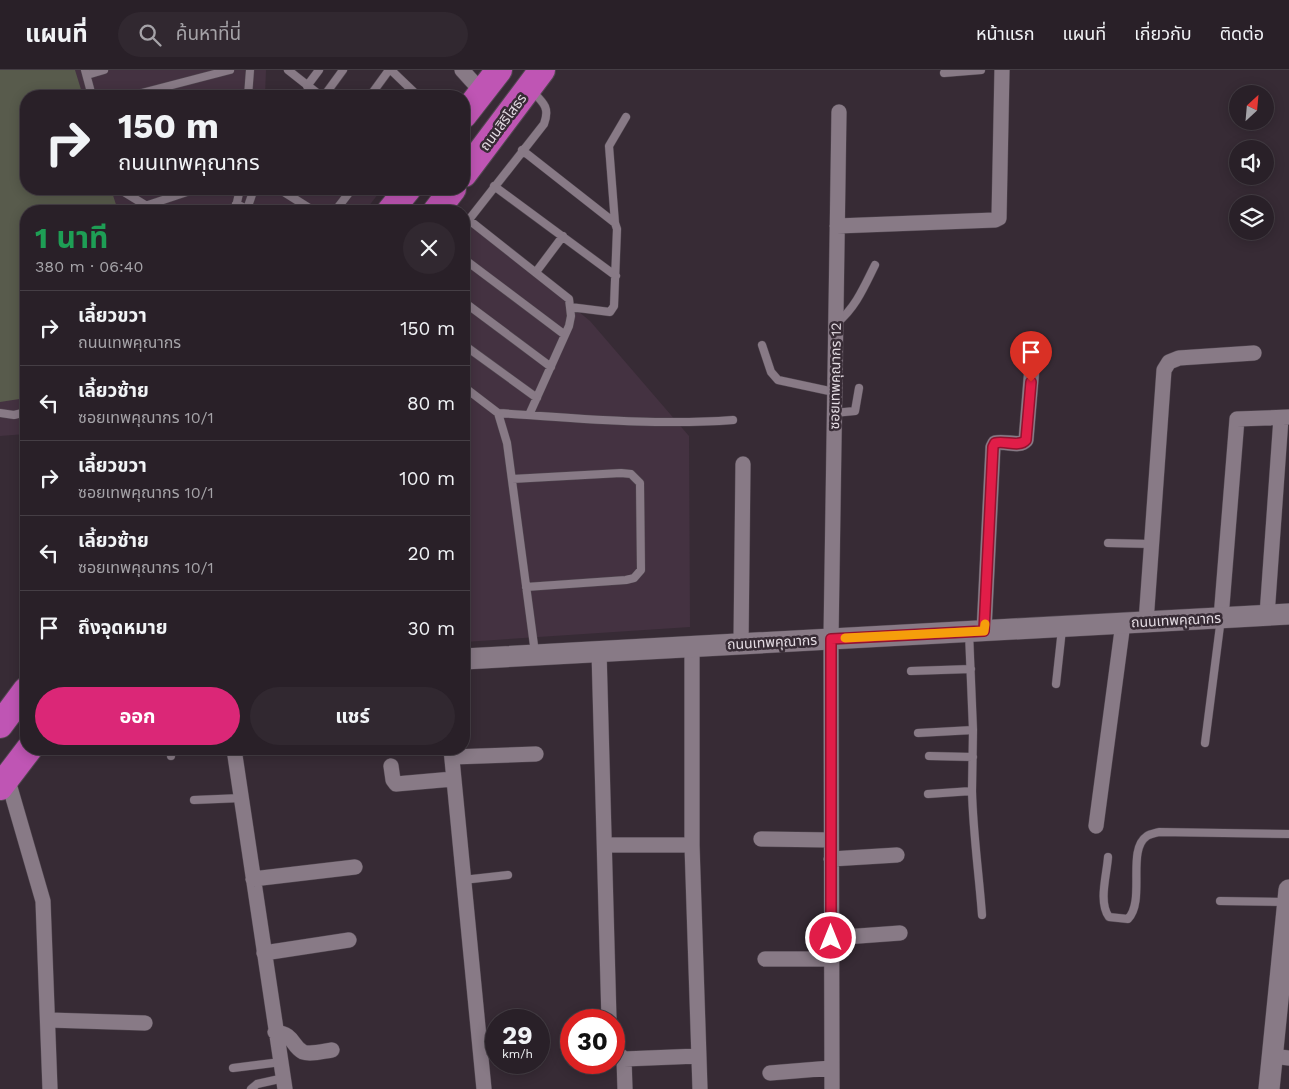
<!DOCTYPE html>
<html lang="th">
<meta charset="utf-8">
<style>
:root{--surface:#292028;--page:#312830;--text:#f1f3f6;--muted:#a5a3a8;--line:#453e45;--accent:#db2777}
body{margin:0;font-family:"Work Sans","Noto Sans Thai",sans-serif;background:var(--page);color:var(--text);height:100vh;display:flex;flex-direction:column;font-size:19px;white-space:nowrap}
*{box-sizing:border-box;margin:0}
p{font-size:16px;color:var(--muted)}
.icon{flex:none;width:28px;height:28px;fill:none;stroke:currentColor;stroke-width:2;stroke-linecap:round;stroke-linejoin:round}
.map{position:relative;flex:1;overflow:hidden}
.details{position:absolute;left:20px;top:135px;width:450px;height:550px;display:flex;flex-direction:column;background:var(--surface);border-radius:20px;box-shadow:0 2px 12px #0003,0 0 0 1px var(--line)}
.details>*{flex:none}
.top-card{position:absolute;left:20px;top:20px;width:450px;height:105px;border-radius:20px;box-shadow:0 2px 12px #0003,0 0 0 1px var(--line);background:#292028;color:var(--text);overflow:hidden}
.needle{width:32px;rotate:26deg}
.tools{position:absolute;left:1229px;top:15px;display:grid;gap:10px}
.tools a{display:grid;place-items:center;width:45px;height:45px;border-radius:50%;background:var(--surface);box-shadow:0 2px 12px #0003,0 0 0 1px var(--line);font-size:25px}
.speed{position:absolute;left:485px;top:939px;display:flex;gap:10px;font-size:25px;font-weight:700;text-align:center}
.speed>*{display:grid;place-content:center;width:65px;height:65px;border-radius:50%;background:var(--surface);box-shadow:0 2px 12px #0003,0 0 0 1px var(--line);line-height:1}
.speed small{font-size:12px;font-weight:400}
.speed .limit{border:8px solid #d22;background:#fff;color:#111}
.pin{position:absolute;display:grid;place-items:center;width:42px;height:42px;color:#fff;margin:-51px -21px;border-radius:50% 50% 50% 0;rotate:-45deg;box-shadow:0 0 5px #0007}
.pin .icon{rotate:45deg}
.me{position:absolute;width:55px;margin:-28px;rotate:0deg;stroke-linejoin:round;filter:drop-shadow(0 0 4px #0008)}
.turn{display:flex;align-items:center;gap:18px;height:105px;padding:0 15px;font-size:22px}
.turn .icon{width:65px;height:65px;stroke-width:2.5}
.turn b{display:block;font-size:35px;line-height:42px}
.round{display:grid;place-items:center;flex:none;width:52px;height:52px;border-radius:26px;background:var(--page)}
.overview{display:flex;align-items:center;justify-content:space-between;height:85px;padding:0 15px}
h1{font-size:30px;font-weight:700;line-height:38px;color:#1e9e55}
.action{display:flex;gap:10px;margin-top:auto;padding:10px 15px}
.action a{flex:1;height:58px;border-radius:30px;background:var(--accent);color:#fff;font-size:20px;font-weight:700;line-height:58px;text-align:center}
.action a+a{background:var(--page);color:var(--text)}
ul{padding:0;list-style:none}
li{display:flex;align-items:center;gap:15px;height:75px;padding:0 15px;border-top:1px solid var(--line)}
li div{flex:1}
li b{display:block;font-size:19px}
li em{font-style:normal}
header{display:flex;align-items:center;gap:30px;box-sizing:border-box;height:70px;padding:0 25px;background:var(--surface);border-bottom:1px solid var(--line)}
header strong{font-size:24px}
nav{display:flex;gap:28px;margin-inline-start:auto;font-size:18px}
.search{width:350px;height:45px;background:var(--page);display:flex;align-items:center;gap:12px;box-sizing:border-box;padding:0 18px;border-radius:28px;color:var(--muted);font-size:19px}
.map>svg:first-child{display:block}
.built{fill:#443241}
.building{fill:#585b4c}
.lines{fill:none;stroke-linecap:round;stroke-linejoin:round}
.lane-casing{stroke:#514750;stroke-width:9}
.street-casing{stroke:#514750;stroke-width:16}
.secondary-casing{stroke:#514750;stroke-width:22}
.highway-casing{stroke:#514750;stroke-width:28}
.lane{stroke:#887a86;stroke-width:8}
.street{stroke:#887a86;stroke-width:15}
.secondary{stroke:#887a86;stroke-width:21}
.highway{stroke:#bf55b4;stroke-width:26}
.route-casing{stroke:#92132f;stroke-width:12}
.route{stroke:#e11d48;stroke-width:9}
.slow{stroke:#f59e0b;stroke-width:9}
.labels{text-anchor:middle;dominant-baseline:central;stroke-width:5;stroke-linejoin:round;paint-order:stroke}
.street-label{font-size:14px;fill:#e4dce3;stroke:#372b35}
</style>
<header>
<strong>แผนที่</strong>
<div class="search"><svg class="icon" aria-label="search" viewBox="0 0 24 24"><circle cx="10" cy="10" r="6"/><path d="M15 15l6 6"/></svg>ค้นหาที่นี่</div>
<nav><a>หน้าแรก</a><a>แผนที่</a><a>เกี่ยวกับ</a><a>ติดต่อ</a></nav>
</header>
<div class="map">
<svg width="1289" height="1019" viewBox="0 0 1289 1019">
<rect width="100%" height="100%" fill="#372b35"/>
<path class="built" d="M 0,0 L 266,0 L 265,26 L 26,26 L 26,119 L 382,119 L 365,141 L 26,141 L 26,364 L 0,366 Z
M 464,147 L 590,251 L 689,366 L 690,557 L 464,572 Z"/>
<path class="building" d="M 0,0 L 75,0 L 83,26 L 26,26 L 26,119 L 111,119 L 118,141 L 26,141 L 26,328 L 0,332 Z"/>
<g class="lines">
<defs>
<path id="lane" d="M 85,0 L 92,26
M 288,0 L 321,26
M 391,0 L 418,26
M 944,3 L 981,0
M 87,5 L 104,0
M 307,16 L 319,0
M 130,26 L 230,0
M 248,26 L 250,0
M 324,26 L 343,0
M 370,26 L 389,0
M 522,80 L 615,153 L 617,159 L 614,236 L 610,242 L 570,237
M 494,116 L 616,206
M 119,119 L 155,141
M 279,119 L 314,141
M 236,134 L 247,139 L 254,119
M 145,136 L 196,119
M 235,141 L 240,119
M 335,141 L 352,119
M 469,150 L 569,229 L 571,246 L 569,256 L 529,345
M 615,153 L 609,76 L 626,47
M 464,156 L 544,54 C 550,38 544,33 532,21
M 464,189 L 565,265
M 536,202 L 563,166
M 464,232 L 551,297
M 837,253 C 856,237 864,217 875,195
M 464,275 L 537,328
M 762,275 L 771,302 L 778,310 L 834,322
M 464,317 L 498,343 L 507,373 L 535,583
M 0,343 L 14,345 L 26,342
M 498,343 C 577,348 655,356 733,350
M 834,343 L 855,341 L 859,318
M 512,409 L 621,403 L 631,404 L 640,413 L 641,500 L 634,508 L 626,510 L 526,517
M 1108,473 L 1151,474
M 911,601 L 971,599
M 1056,614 L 1062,559
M 918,663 L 973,660
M 1205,673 L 1221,548
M 171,679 L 171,686
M 929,686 L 973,687
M 972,721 C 973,763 979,804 982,845
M 928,724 L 972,721 L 973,660 L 969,563
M 194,730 L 242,728
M 1108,787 C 1107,804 1098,832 1109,847 L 1128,849 C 1146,830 1126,780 1147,766 C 1150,764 1156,763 1159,762 L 1289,764
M 463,810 L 508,805
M 1220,831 L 1286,832
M 233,998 L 281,992
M 251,1019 L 257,1014 L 284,1008"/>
<path id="street" d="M 462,0 L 482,22
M 837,156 L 995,150 L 999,148 L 1002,0
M 1267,545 L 1281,348
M 1221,548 L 1237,349 L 1289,347
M 1146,552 L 1164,300 L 1169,292 L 1179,288 L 1254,283
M 984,561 L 993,377 L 995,373 C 1006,370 1019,378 1026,370 L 1034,273
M 741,574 L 743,394
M 692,577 L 692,775 L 700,1019
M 599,581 L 609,950
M 234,679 L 285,1019
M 451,679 L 484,1019
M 452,687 L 536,684
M 391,696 L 393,710 L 396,714 L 453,709
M 7,707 L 43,831 L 50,1019
M 1096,756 L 1123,553
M 761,769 L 831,770
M 605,775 L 692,775
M 831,789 L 897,785
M 253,809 L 355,797
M 831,868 L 900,863
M 264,883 L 349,870
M 765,889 L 832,889
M 49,950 L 145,953
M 275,962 C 295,964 291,976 303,982 C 311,985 324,981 332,980
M 614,980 L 624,989 L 625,1019
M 1272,986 L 1289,988
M 624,989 L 698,986
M 770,1003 L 831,998
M 832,1019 L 831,569 L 839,42"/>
<path id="secondary" d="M 464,589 L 1289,544
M 1269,1019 L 1289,820"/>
<path id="highway" d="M 464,45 L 499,0
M 464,104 L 542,0
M 390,141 L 408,119
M 436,141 L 453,119
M 0,655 L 26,620
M 0,717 L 29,679"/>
</defs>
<use href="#lane" class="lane-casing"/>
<use href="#street" class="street-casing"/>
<use href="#secondary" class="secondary-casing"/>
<use href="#highway" class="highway-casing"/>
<use href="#lane" class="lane"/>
<use href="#street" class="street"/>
<use href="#secondary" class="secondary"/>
<use href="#highway" class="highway"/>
</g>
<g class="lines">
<defs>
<path id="route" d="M 831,868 L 831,569 L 984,561 L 993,377 L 995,373 C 1005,370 1019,378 1026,370 L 1031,312"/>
</defs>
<use href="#route" class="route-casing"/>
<use href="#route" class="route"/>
<path class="slow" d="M 845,568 L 984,561 L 985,554"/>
</g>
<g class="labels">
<g class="street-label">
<text transform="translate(503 52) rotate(-53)">ถนนสิริโสธร</text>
<text transform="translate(835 306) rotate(-89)">ซอยเทพคุณากร 12</text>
<text transform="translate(1176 550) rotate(-3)">ถนนเทพคุณากร</text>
<text transform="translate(772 572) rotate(-3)">ถนนเทพคุณากร</text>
</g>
</g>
</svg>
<div class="tools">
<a><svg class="needle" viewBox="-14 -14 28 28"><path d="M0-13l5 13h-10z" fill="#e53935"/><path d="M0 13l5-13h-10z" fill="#a5a3a8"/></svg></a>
<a><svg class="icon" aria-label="sound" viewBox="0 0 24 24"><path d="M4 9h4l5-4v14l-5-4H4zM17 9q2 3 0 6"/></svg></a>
<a><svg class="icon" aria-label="layers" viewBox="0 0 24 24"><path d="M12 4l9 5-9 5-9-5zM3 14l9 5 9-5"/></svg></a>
</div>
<div class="speed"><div>29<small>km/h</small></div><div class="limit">30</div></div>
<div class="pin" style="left:1031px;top:312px;background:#d93025"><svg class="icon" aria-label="arrive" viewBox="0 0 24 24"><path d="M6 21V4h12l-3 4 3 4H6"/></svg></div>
<svg class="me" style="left:831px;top:868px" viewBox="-20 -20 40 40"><circle r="17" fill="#e11d48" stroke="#fff" stroke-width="3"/><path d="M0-11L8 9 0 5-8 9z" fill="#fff"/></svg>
<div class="top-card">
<div class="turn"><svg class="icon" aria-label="right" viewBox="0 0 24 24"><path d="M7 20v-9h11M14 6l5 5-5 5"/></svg><div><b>150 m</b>ถนนเทพคุณากร</div></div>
</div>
<section class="details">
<div class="overview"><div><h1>1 นาที</h1><p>380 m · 06:40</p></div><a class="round"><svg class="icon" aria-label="close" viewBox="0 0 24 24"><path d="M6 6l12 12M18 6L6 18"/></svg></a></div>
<ul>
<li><svg class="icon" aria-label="right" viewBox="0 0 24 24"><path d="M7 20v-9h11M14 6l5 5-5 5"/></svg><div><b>เลี้ยวขวา</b><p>ถนนเทพคุณากร</p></div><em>150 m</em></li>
<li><svg class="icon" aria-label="left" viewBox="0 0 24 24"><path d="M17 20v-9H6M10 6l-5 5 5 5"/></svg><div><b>เลี้ยวซ้าย</b><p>ซอยเทพคุณากร 10/1</p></div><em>80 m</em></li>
<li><svg class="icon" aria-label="right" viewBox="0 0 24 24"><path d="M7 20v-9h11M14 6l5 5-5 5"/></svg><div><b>เลี้ยวขวา</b><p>ซอยเทพคุณากร 10/1</p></div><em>100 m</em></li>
<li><svg class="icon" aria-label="left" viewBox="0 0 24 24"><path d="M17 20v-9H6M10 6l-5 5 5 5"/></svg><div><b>เลี้ยวซ้าย</b><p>ซอยเทพคุณากร 10/1</p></div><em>20 m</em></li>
<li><svg class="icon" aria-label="arrive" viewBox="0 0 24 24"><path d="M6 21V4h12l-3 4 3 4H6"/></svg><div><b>ถึงจุดหมาย</b></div><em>30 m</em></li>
</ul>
<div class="action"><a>ออก</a><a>แชร์</a></div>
</section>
</div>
